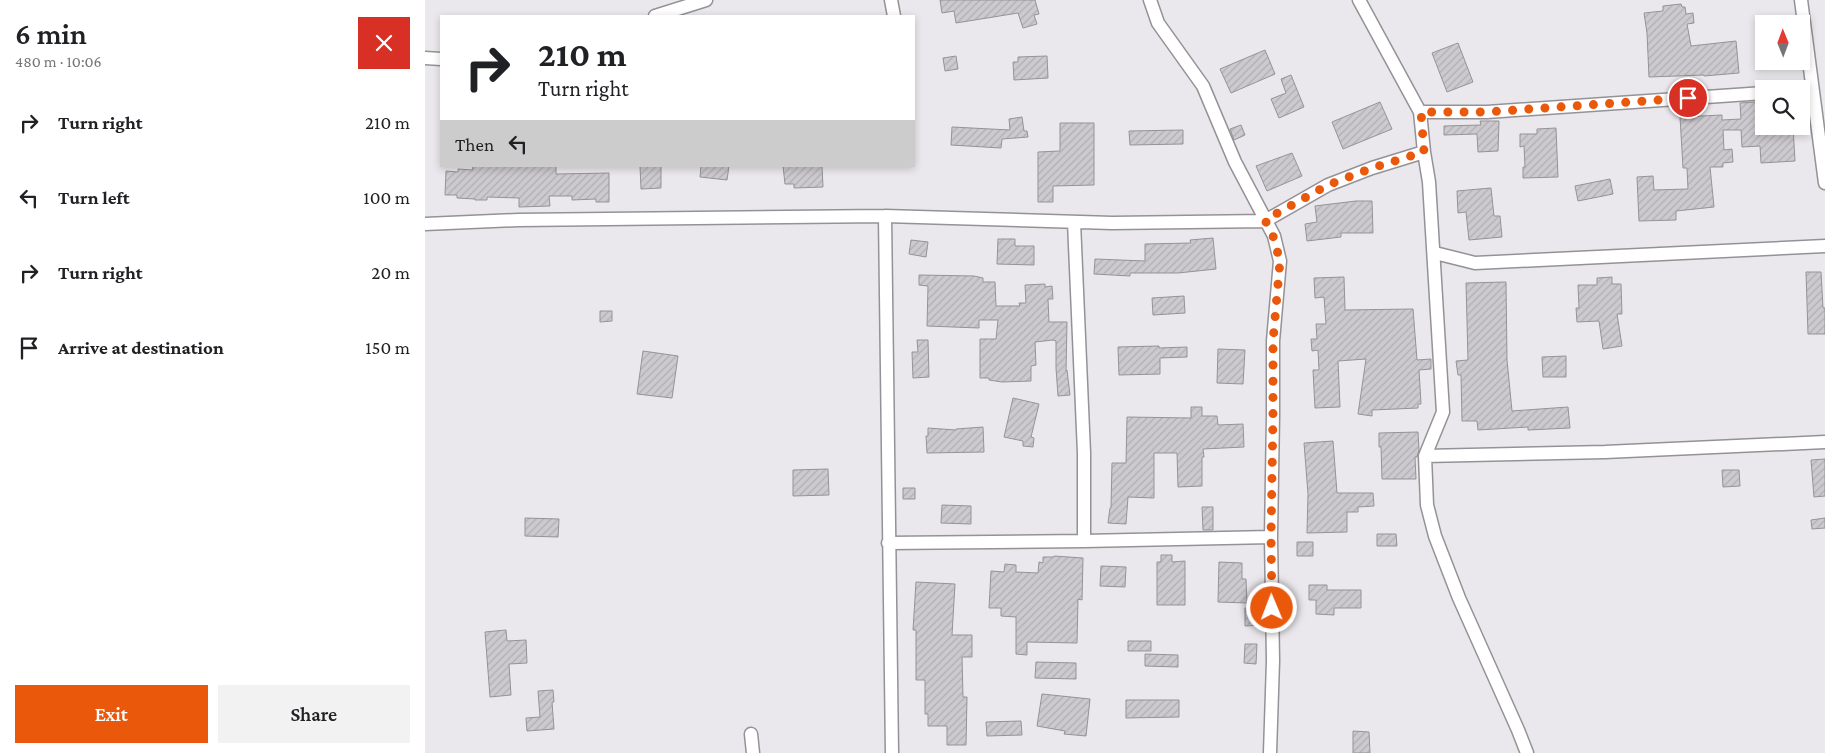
<!DOCTYPE html>
<meta charset="utf-8">
<style>
:root{--surface:#fff;--page:#f2f2f2;--text:#202124;--muted:#757577;--accent:#ea580c}
body{margin:0;font-family:"Crimson Pro",serif;background:var(--page);color:var(--text);height:100vh;display:flex;flex-direction:column;font-size:19px;white-space:nowrap}
*{box-sizing:border-box;margin:0}
p{font-size:16px;color:var(--muted)}
.icon{flex:none;width:28px;height:28px;fill:none;stroke:currentColor;stroke-width:2;stroke-linecap:round;stroke-linejoin:round}
.map{position:relative;flex:1;overflow:hidden}
.panel{display:flex;flex-direction:column;background:var(--surface);width:425px}
.panel>*{flex:none}
.banner{position:absolute;left:15px;top:15px;width:475px;height:152px;border-radius:0px;box-shadow:0 2px 8px #0003;background:#fff;color:var(--text);overflow:hidden}
.needle{width:32px;rotate:359deg}
.controls{position:absolute;left:1330px;top:15px;display:grid;gap:10px}
.controls a{display:grid;place-items:center;width:55px;height:55px;border-radius:0px;background:var(--surface);box-shadow:0 2px 8px #0003;font-size:25px}
.pin{position:absolute;display:grid;place-items:center;width:42px;height:42px;color:#fff;margin:-21px;border:2px solid #fff;border-radius:50%;box-shadow:0 1px 5px #0007}
.me{position:absolute;width:55px;margin:-28px;rotate:359deg;stroke-linejoin:round;filter:drop-shadow(0 0 4px #0008)}
.turn{display:flex;align-items:center;gap:18px;height:105px;padding:0 15px;font-size:22px}
.turn .icon{width:65px;height:65px;stroke-width:2.5}
.turn b{display:block;font-size:35px;line-height:42px}
.then{display:flex;align-items:center;height:48px;padding:0 15px;background:#0003;gap:10px;font-size:19px}
.round{display:grid;place-items:center;flex:none;width:52px;height:52px;border-radius:0px;background:var(--page)}
.overview{display:flex;align-items:center;justify-content:space-between;height:85px;padding:0 15px}
h1{font-size:30px;font-weight:600;line-height:38px}
.button{display:flex;gap:10px;margin-top:auto;padding:10px 15px}
.button a{flex:1;height:58px;border-radius:0px;background:var(--accent);color:#fff;font-size:20px;font-weight:600;line-height:58px;text-align:center}
.button a+a{background:var(--page);color:var(--text)}
ul{padding:0;list-style:none}
li{display:flex;align-items:center;gap:15px;height:75px;padding:0 15px}
li div{flex:1}
li b{display:block;font-size:19px}
li em{font-style:normal}
main{display:flex;flex:1;min-height:0}
.map>svg:first-child{display:block}
.building{fill:url(#building-hatch);stroke:#959397}
.lines{fill:none;stroke-linecap:round;stroke-linejoin:round}
.minor-casing{stroke:#949296;stroke-width:15}
.minor{stroke:#fff;stroke-width:12}
.route{stroke:#ea580c;stroke-width:9;stroke-dasharray:0 16.2}
</style>
<main>
<section class="panel">
<div class="overview"><div><h1>6 min</h1><p>480 m · 10:06</p></div><a class="round" style="background:#d93025;color:#fff"><svg class="icon" aria-label="close" viewBox="0 0 24 24"><path d="M6 6l12 12M18 6L6 18"/></svg></a></div>
<ul>
<li><svg class="icon" aria-label="right" viewBox="0 0 24 24"><path d="M7 20v-9h11M14 6l5 5-5 5"/></svg><div><b>Turn right</b></div><em>210 m</em></li>
<li><svg class="icon" aria-label="left" viewBox="0 0 24 24"><path d="M17 20v-9H6M10 6l-5 5 5 5"/></svg><div><b>Turn left</b></div><em>100 m</em></li>
<li><svg class="icon" aria-label="right" viewBox="0 0 24 24"><path d="M7 20v-9h11M14 6l5 5-5 5"/></svg><div><b>Turn right</b></div><em>20 m</em></li>
<li><svg class="icon" aria-label="arrive" viewBox="0 0 24 24"><path d="M6 21V4h12l-3 4 3 4H6"/></svg><div><b>Arrive at destination</b></div><em>150 m</em></li>
</ul>
<div class="button"><a>Exit</a><a>Share</a></div>
</section>
<div class="map">
<svg width="1400" height="753" viewBox="0 0 1400 753">
<defs>
<pattern id="building-hatch" width="6" height="6" patternUnits="userSpaceOnUse" patternTransform="scale(1.25)"><rect width="6" height="6" fill="#cccace"/><path d="M-1 1l2-2M0 6l6-6M5 7l2-2" fill="none" stroke="#b0aeb2"/></pattern>
</defs>
<rect width="100%" height="100%" fill="#eae8ec"/>
<path class="building" d="M 515,0 L 610,0 L 614,14 L 609,15 L 612,24 L 598,28 L 593,13 L 531,23 L 529,11 L 517,13 Z
M 1256,4 L 1257,7 L 1260,7 L 1261,14 L 1268,13 L 1269,23 L 1262,24 L 1266,46 L 1311,41 L 1314,73 L 1279,76 L 1279,75 L 1224,77 L 1222,33 L 1219,13 L 1238,11 L 1238,6 Z
M 1033,43 L 1048,82 L 1022,92 L 1007,53 Z
M 840,50 L 850,74 L 806,93 L 795,69 Z
M 531,56 L 533,69 L 520,71 L 518,58 Z
M 622,56 L 623,78 L 589,80 L 588,62 L 593,62 L 593,57 Z
M 866,75 L 879,107 L 854,118 L 846,99 L 861,93 L 856,79 Z
M 955,102 L 967,129 L 918,149 L 907,122 Z
M 1331,102 L 1333,126 L 1368,126 L 1370,161 L 1336,163 L 1335,146 L 1317,147 L 1316,130 L 1298,130 L 1299,150 L 1307,149 L 1308,162 L 1298,163 L 1298,167 L 1285,167 L 1289,207 L 1251,211 L 1251,220 L 1214,221 L 1212,177 L 1228,176 L 1229,190 L 1263,189 L 1262,168 L 1258,168 L 1255,117 L 1297,115 L 1297,120 L 1316,119 L 1315,103 Z
M 597,117 L 599,131 L 602,131 L 603,137 L 577,139 L 576,148 L 526,145 L 527,127 L 585,130 L 584,119 Z
M 1055,121 L 1074,121 L 1073,151 L 1053,152 L 1052,134 L 1019,135 L 1019,126 L 1056,125 Z
M 635,123 L 669,123 L 669,185 L 628,186 L 628,202 L 613,202 L 613,152 L 635,151 Z
M 816,125 L 820,135 L 809,140 L 805,129 Z
M 1131,128 L 1133,177 L 1098,178 L 1098,167 L 1100,167 L 1099,146 L 1095,147 L 1095,134 L 1112,134 L 1112,129 Z
M 758,130 L 758,144 L 705,145 L 704,131 Z
M 867,153 L 877,176 L 842,191 L 831,166 Z
M 47,166 L 131,166 L 131,174 L 184,173 L 184,202 L 171,202 L 171,199 L 147,200 L 147,196 L 124,196 L 125,206 L 94,207 L 94,198 L 62,197 L 62,200 L 50,200 L 50,199 L 32,198 L 32,195 L 20,195 L 21,171 L 33,172 L 33,169 L 48,170 Z
M 215,166 L 236,166 L 236,188 L 216,189 Z
M 276,166 L 304,166 L 302,180 L 275,177 Z
M 358,166 L 397,166 L 398,187 L 369,188 L 369,184 L 360,184 Z
M 1185,179 L 1188,194 L 1153,201 L 1150,186 Z
M 1066,188 L 1069,216 L 1075,216 L 1077,237 L 1044,240 L 1041,212 L 1033,213 L 1032,191 Z
M 931,201 L 947,201 L 948,233 L 916,233 L 916,237 L 882,241 L 880,224 L 892,222 L 890,206 Z
M 788,238 L 791,269 L 753,273 L 705,273 L 705,276 L 669,274 L 670,259 L 720,261 L 720,244 L 766,243 L 765,240 Z
M 573,239 L 590,239 L 590,246 L 609,246 L 609,265 L 572,264 Z
M 486,240 L 503,242 L 501,257 L 484,254 Z
M 1381,272 L 1396,272 L 1398,308 L 1400,308 L 1400,334 L 1383,334 Z
M 494,275 L 549,276 L 558,278 L 558,282 L 570,282 L 571,306 L 595,306 L 594,303 L 601,303 L 600,285 L 620,284 L 620,287 L 627,286 L 628,299 L 623,299 L 624,322 L 642,322 L 641,371 L 642,370 L 645,395 L 633,396 L 631,368 L 631,341 L 628,340 L 610,342 L 611,365 L 606,366 L 606,381 L 577,382 L 564,380 L 564,378 L 555,378 L 555,339 L 571,339 L 573,320 L 554,320 L 554,328 L 502,326 L 503,286 L 494,285 Z
M 919,277 L 920,310 L 988,309 L 992,360 L 1006,359 L 1006,369 L 994,370 L 996,404 L 993,404 L 993,408 L 947,410 L 947,416 L 933,414 L 941,359 L 913,361 L 915,407 L 890,408 L 888,370 L 894,370 L 893,350 L 887,351 L 886,339 L 892,339 L 891,324 L 901,324 L 899,297 L 890,298 L 889,278 Z
M 1187,277 L 1187,284 L 1196,284 L 1197,314 L 1192,314 L 1197,346 L 1178,349 L 1174,321 L 1152,322 L 1151,308 L 1154,308 L 1153,285 L 1172,285 L 1172,278 Z
M 1081,282 L 1082,360 L 1087,411 L 1143,407 L 1145,428 L 1103,430 L 1103,427 L 1053,430 L 1052,421 L 1037,421 L 1036,375 L 1033,375 L 1031,361 L 1043,360 L 1041,283 Z
M 759,296 L 760,313 L 728,315 L 727,298 Z
M 175,311 L 187,311 L 187,321 L 175,322 Z
M 492,340 L 503,340 L 504,377 L 488,378 L 487,352 L 493,352 Z
M 734,346 L 734,348 L 762,347 L 762,357 L 735,358 L 735,374 L 694,375 L 693,347 Z
M 793,349 L 820,350 L 818,384 L 792,383 Z
M 218,351 L 253,356 L 247,398 L 212,394 Z
M 1141,356 L 1141,377 L 1118,377 L 1117,357 Z
M 588,398 L 614,404 L 606,437 L 609,438 L 608,447 L 598,446 L 598,441 L 579,437 Z
M 766,407 L 777,407 L 777,416 L 792,416 L 793,425 L 818,424 L 819,447 L 778,449 L 779,457 L 777,457 L 777,486 L 753,487 L 752,453 L 729,453 L 729,498 L 703,497 L 701,524 L 683,523 L 685,508 L 686,508 L 687,463 L 701,463 L 702,417 L 766,418 Z
M 558,427 L 559,452 L 502,453 L 501,436 L 503,436 L 503,428 L 531,430 L 531,429 Z
M 993,432 L 994,450 L 992,457 L 990,457 L 991,479 L 957,479 L 956,447 L 954,447 L 954,433 Z
M 908,441 L 912,493 L 948,493 L 949,506 L 933,507 L 933,512 L 922,512 L 922,532 L 882,533 L 883,494 L 879,443 Z
M 1400,459 L 1400,496 L 1389,497 L 1386,460 Z
M 403,469 L 404,495 L 368,496 L 368,470 Z
M 1297,470 L 1314,470 L 1315,486 L 1298,487 Z
M 478,488 L 490,488 L 490,499 L 478,499 Z
M 517,505 L 546,506 L 546,524 L 516,523 Z
M 777,507 L 788,507 L 788,530 L 778,530 Z
M 100,518 L 134,519 L 133,537 L 100,536 Z
M 1400,518 L 1400,528 L 1387,529 L 1386,520 Z
M 952,534 L 971,534 L 972,546 L 952,546 Z
M 872,542 L 888,542 L 888,556 L 872,556 Z
M 736,555 L 747,555 L 747,562 L 760,561 L 760,605 L 732,605 L 732,562 L 736,562 Z
M 629,556 L 658,558 L 657,600 L 653,599 L 652,643 L 602,642 L 602,655 L 591,654 L 591,617 L 576,616 L 576,608 L 564,608 L 566,571 L 579,572 L 580,564 L 591,565 L 591,572 L 613,573 L 614,562 L 618,563 L 618,557 L 629,557 Z
M 794,562 L 817,563 L 817,579 L 821,579 L 822,603 L 793,602 Z
M 676,566 L 701,567 L 700,587 L 675,586 Z
M 491,582 L 530,584 L 527,635 L 547,635 L 547,657 L 537,657 L 538,697 L 542,697 L 541,745 L 522,745 L 522,726 L 503,726 L 503,714 L 500,714 L 500,680 L 491,680 L 491,630 L 488,630 Z
M 884,585 L 902,585 L 902,590 L 936,590 L 936,608 L 909,608 L 909,615 L 891,614 L 891,600 L 884,600 Z
M 820,608 L 839,608 L 839,625 L 820,626 Z
M 81,630 L 82,641 L 101,640 L 102,663 L 84,664 L 86,695 L 65,697 L 60,632 Z
M 703,641 L 726,641 L 726,651 L 703,651 Z
M 820,644 L 832,644 L 831,664 L 819,663 Z
M 720,654 L 753,655 L 753,667 L 720,666 Z
M 611,662 L 651,663 L 651,679 L 610,678 Z
M 128,690 L 129,702 L 127,702 L 129,729 L 102,731 L 101,718 L 115,717 L 113,691 Z
M 617,694 L 665,699 L 661,736 L 639,734 L 640,731 L 612,726 Z
M 701,700 L 754,700 L 754,717 L 701,718 Z
M 596,721 L 597,735 L 562,736 L 561,722 Z
M 928,731 L 944,732 L 945,753 L 928,753 Z"/>
<g class="lines">
<defs>
<path id="minor" d="M 466,0 L 469,16
M 725,0 L 733,23 L 778,86 L 810,162 L 849,236 L 855,261 L 848,341 L 848,415 L 846,537 L 848,661 L 845,753
M 934,0 L 995,112 L 999,152 L 1004,182 L 1018,412 L 1000,456 L 1002,505 L 1010,536 L 1034,598 L 1093,730 L 1102,753
M 1376,0 L 1400,183
M 230,16 L 281,0
M 0,58 L 16,59
M 995,112 L 1062,112 L 1339,93
M 460,216 L 467,753
M 649,222 L 659,453 L 659,541
M 0,224 L 93,220 L 460,216 L 687,223 L 840,221 L 903,185 L 947,168 L 999,152
M 1010,253 L 1050,263 L 1400,246
M 1000,456 L 1180,452 L 1400,442
M 463,543 L 659,541 L 846,537
M 326,734 L 328,753"/>
</defs>
<use href="#minor" class="minor-casing"/>
<use href="#minor" class="minor"/>
</g>
<g class="lines">
<path class="route" d="M 847,608 L 846,537 L 848,415 L 848,341 L 855,261 L 848,236 L 840,220 L 903,185 L 947,168 L 999,152 L 996,112 L 1062,112 L 1263,98"/>
</g>
</svg>
<div class="controls">
<a><svg class="needle" viewBox="-14 -14 28 28"><path d="M0-13l5 13h-10z" fill="#e53935"/><path d="M0 13l5-13h-10z" fill="#757577"/></svg></a>
<a><svg class="icon" aria-label="search" viewBox="0 0 24 24"><circle cx="10" cy="10" r="6"/><path d="M15 15l6 6"/></svg></a>
</div>
<div class="pin" style="left:1263px;top:98px;background:#d93025"><svg class="icon" aria-label="arrive" viewBox="0 0 24 24"><path d="M6 21V4h12l-3 4 3 4H6"/></svg></div>
<svg class="me" style="left:847px;top:608px" viewBox="-20 -20 40 40"><circle r="17" fill="#ea580c" stroke="#fff" stroke-width="3"/><path d="M0-11L8 9 0 5-8 9z" fill="#fff"/></svg>
<div class="banner">
<div class="turn"><svg class="icon" aria-label="right" viewBox="0 0 24 24"><path d="M7 20v-9h11M14 6l5 5-5 5"/></svg><div><b>210 m</b>Turn right</div></div>
<div class="then">Then<svg class="icon" aria-label="left" viewBox="0 0 24 24"><path d="M17 20v-9H6M10 6l-5 5 5 5"/></svg></div>
</div>
</div>
</main>
